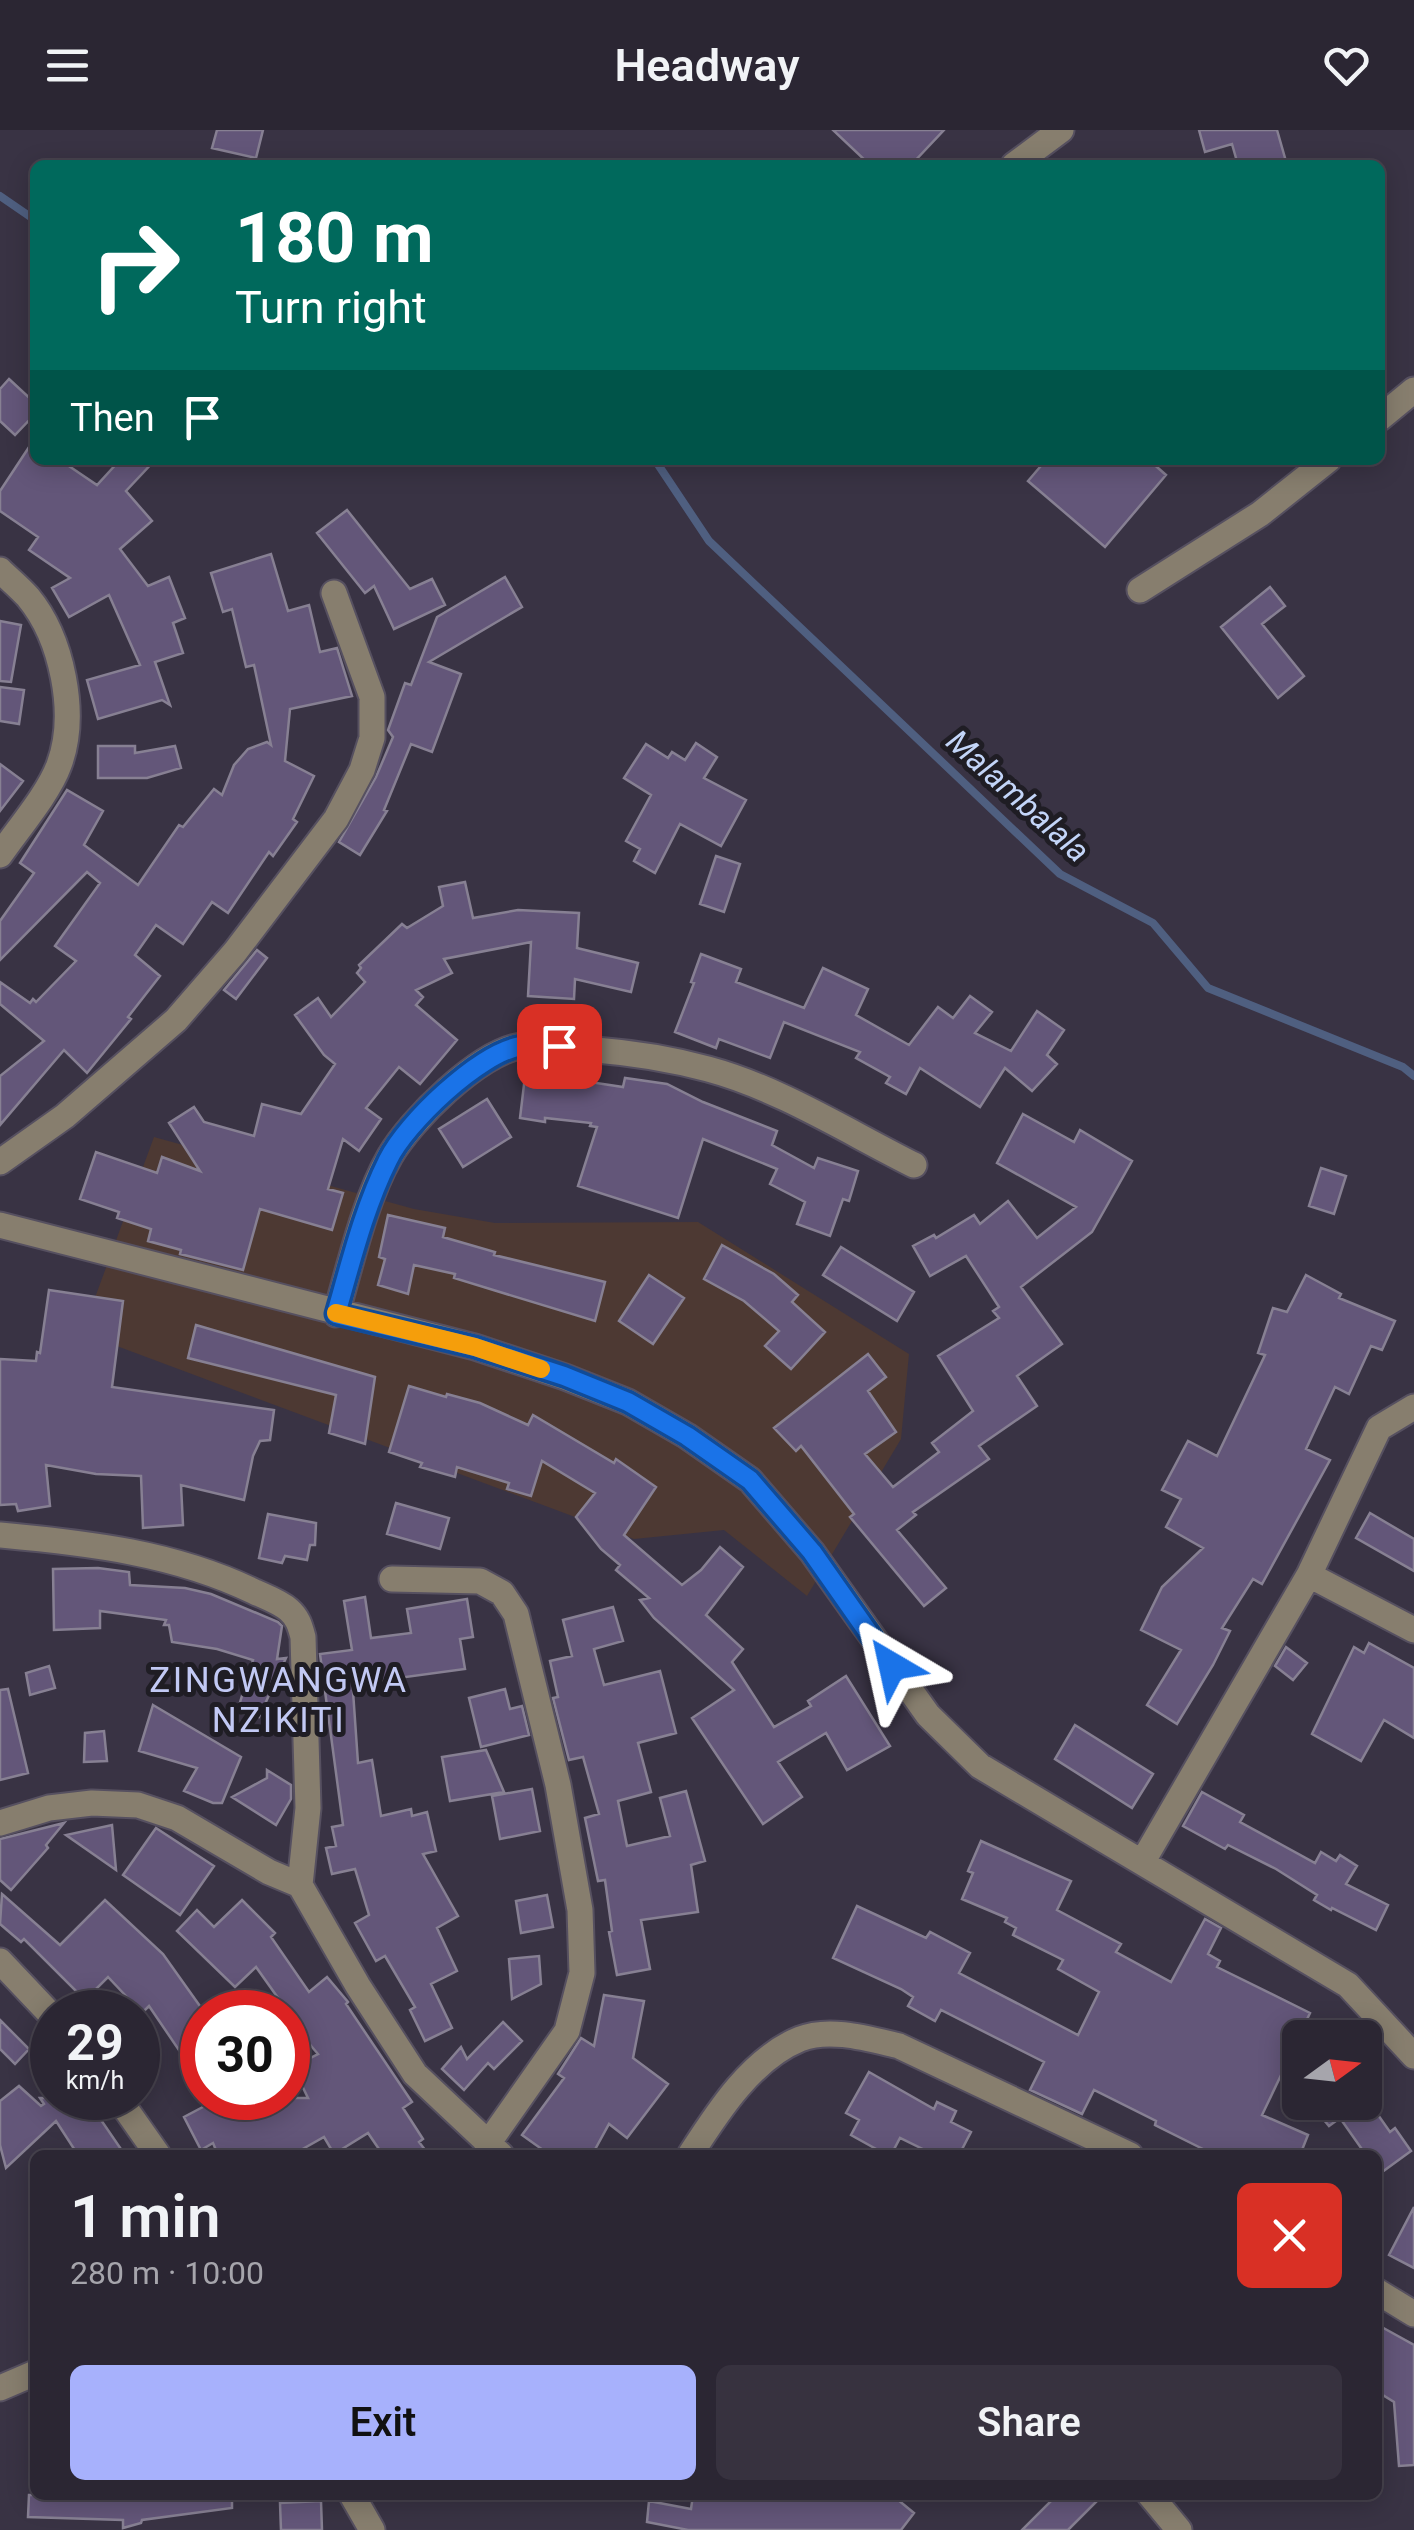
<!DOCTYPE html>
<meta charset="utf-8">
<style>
:root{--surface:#2b2633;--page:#37323f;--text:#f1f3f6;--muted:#a6a5ac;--line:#47434e;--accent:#a7b1fc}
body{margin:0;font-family:Roboto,sans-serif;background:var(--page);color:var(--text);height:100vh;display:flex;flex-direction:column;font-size:38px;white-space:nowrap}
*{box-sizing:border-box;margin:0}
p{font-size:32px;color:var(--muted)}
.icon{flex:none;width:55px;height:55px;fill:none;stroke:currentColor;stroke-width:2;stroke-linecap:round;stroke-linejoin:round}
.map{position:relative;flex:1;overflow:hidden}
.drawer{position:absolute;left:30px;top:2020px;width:1352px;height:350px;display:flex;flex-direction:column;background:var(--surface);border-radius:15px;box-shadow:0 5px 25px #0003,0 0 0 2px var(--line)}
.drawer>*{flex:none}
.banner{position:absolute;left:30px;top:30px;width:1355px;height:305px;border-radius:15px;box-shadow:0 5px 25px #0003,0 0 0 2px var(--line);background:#00695c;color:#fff;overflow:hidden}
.needle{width:65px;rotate:75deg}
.fabs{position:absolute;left:1282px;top:1890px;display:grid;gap:20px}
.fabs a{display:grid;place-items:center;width:100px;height:100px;border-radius:15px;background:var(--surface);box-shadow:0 5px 25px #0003,0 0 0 2px var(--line);font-size:50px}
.speed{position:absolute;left:30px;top:1860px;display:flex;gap:20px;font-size:50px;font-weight:700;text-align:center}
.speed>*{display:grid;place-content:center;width:130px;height:130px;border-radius:50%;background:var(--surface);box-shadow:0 5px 25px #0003,0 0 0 2px var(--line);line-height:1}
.speed small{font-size:25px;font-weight:400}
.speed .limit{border:15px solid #d22;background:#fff;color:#111}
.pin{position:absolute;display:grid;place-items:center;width:85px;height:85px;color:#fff;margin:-42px;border-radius:20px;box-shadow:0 5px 15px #0006}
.me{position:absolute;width:110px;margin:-55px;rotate:324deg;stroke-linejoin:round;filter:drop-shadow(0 0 8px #0008)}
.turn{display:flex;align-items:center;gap:35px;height:210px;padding:0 40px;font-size:45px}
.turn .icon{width:130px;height:130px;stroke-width:2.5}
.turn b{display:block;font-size:70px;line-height:85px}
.then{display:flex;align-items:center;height:95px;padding:0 40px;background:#0003;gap:20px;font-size:38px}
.round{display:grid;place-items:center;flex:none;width:105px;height:105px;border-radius:15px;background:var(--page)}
.summary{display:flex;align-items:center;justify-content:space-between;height:170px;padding:0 40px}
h1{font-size:60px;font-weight:600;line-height:75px}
.button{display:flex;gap:20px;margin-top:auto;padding:20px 40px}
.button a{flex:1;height:115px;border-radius:15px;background:var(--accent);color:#111;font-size:40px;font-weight:600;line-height:115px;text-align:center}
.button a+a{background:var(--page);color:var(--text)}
header{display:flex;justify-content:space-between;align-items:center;height:130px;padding:0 40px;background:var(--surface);font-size:45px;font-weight:600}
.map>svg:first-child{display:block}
.commercial{fill:#4d3933}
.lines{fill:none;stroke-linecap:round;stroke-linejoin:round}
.stream{stroke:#4f5f80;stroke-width:8}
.building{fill:#635679;stroke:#878093;stroke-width:2.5}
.minor-casing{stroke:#565060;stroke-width:29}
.minor{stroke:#877e6e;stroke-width:25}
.route-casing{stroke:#114b97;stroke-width:25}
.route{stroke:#1a73e8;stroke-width:18}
.slow{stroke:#f59e0b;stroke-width:18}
.labels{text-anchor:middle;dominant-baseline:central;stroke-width:10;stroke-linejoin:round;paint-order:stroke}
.water-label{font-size:32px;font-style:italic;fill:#c3d5f8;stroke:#1f1d24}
.quarter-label{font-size:35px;letter-spacing:2.5px;fill:#c2c9f4;stroke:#1f1d24}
</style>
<header><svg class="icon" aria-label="menu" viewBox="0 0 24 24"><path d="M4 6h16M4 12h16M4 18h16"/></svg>Headway<svg class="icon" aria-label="heart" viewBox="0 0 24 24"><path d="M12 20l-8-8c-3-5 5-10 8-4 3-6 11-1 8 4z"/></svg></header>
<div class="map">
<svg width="1414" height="2400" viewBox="0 0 1414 2400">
<rect width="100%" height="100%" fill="#393344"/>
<path class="commercial" d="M 154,1007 L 414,1079 L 495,1093 L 698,1092 L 909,1224 L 901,1309 L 807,1466 L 724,1400 L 634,1409 L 82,1203 Z"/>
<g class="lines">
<path class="stream" d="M 0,66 L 35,90
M 655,330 L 709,411 L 1060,744 L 1153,793 L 1208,858 L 1403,937 L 1414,946"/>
</g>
<path class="building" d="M 217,0 L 263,0 L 256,28 L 212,18 Z
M 833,0 L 944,0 L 911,35 L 870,35 Z
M 1199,0 L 1277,0 L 1287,35 L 1238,35 L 1232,14 L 1205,22 Z
M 9,249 L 35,273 L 35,284 L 15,305 L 0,291 L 0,259 Z
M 35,308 L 35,330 L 60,330 L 97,355 L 120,330 L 155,330 L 126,361 L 152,391 L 120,419 L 148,456 L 169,447 L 185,488 L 173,493 L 183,523 L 155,532 L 170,575 L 162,570 L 98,589 L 87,550 L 140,535 L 109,465 L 69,487 L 52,458 L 70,448 L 29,420 L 38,407 L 0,381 L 0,361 Z
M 1046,330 L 1149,330 L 1166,345 L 1105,417 L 1028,351 Z
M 347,380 L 410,459 L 432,449 L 445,475 L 394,499 L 374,456 L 365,463 L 317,403 Z
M 271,424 L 288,481 L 309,475 L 320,522 L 337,518 L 352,566 L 290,579 L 285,631 L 314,646 L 293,689 L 297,692 L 273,726 L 269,722 L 228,783 L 212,772 L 183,814 L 156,795 L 135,825 L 160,846 L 128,887 L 131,889 L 87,943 L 64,920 L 0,995 L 0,946 L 44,911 L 0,874 L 0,852 L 30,873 L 33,869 L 36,872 L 76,831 L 55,816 L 100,753 L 87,742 L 0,830 L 0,791 L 34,743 L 20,733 L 67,660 L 103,681 L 84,715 L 138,755 L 179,695 L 183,697 L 214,659 L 222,665 L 234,635 L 248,619 L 267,612 L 271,615 L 254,535 L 246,537 L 232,479 L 223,482 L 211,443 Z
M 505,447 L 522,477 L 429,532 L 461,544 L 432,622 L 411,614 L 384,680 L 387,681 L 360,725 L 339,712 L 376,647 L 393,607 L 388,600 L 405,553 L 411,555 L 437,487 Z
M 1270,457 L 1285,476 L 1262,494 L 1304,546 L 1278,568 L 1221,497 Z
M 0,491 L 21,495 L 11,552 L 0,551 Z
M 0,557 L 24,560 L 19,594 L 0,591 Z
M 696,613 L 717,627 L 704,648 L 746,670 L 721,716 L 680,694 L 655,743 L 634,731 L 640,719 L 626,711 L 651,665 L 624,648 L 646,614 L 668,628 L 672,622 L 685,630 Z
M 98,616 L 135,616 L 135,623 L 175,616 L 181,638 L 147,648 L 98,648 Z
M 0,634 L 23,651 L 0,681 Z
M 716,726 L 740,734 L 724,782 L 700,774 Z
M 465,752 L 473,788 L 518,780 L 579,783 L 577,818 L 638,833 L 631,862 L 575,849 L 574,869 L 528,866 L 531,812 L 444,829 L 452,843 L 416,860 L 423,867 L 416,875 L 457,910 L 420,954 L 399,937 L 366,978 L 381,989 L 359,1021 L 343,1009 L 328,1059 L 343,1063 L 332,1100 L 260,1079 L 243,1140 L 188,1126 L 180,1124 L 181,1120 L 148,1111 L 151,1099 L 117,1088 L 119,1082 L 80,1069 L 96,1022 L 157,1043 L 162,1027 L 200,1041 L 169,993 L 194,977 L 204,992 L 254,1006 L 262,974 L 301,984 L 335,934 L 324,925 L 295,885 L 318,868 L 331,887 L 365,852 L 357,843 L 361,838 L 359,835 L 402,794 L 407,798 L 443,776 L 439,757 Z
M 257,820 L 267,828 L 236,869 L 224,860 Z
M 701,824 L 741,839 L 736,852 L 804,878 L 823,838 L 868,859 L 856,885 L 909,915 L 938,877 L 953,888 L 970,866 L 992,882 L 975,903 L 1011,921 L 1037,881 L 1064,900 L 1047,925 L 1057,934 L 1032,961 L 1005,938 L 980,977 L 920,938 L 906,964 L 886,953 L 890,947 L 856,928 L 860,922 L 784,892 L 770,928 L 719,909 L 716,918 L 675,902 L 694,853 L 691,852 Z
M 526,938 L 583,944 L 583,951 L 623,957 L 625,948 L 667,954 L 703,972 L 777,1001 L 772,1015 L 814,1038 L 818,1028 L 858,1041 L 849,1071 L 843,1069 L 830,1106 L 797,1094 L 805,1072 L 770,1054 L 777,1039 L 703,1009 L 678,1088 L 578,1056 L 597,997 L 590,996 L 591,993 L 545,988 L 545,992 L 520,988 Z
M 487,969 L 511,1007 L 463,1037 L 439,999 Z
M 1023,984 L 1074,1012 L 1080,1000 L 1132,1031 L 1092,1102 L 1021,1157 L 1062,1214 L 1017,1246 L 1037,1276 L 979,1316 L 989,1329 L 913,1382 L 916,1385 L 897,1400 L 946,1458 L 924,1476 L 850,1387 L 854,1384 L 801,1316 L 796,1321 L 774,1298 L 868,1224 L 886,1247 L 868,1261 L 896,1302 L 865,1324 L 893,1357 L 939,1322 L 932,1313 L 973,1281 L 938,1226 L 999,1188 L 993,1181 L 999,1177 L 966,1126 L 930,1146 L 913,1116 L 934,1105 L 936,1108 L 974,1085 L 980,1094 L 1008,1071 L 1037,1108 L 1076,1077 L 997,1033 Z
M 1321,1038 L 1346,1046 L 1334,1084 L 1309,1076 Z
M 388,1085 L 445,1098 L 443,1107 L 495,1122 L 494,1125 L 605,1152 L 595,1191 L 454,1148 L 455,1144 L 414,1135 L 408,1164 L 378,1155 L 385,1129 L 379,1127 Z
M 722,1115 L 774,1144 L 798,1165 L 792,1172 L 825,1202 L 791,1239 L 765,1216 L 779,1201 L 744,1171 L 704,1149 Z
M 841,1117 L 914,1162 L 897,1191 L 823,1145 Z
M 649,1145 L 684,1168 L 653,1214 L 619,1191 Z
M 1306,1145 L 1341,1164 L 1339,1168 L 1395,1191 L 1382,1220 L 1371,1216 L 1349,1264 L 1335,1257 L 1306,1319 L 1330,1330 L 1262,1454 L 1253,1449 L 1222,1498 L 1230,1501 L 1213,1535 L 1177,1594 L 1147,1575 L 1181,1520 L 1141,1500 L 1162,1457 L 1203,1418 L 1166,1397 L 1181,1369 L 1162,1360 L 1188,1311 L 1217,1326 L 1265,1225 L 1258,1223 L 1273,1178 L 1287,1182 Z
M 49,1160 L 123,1171 L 112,1257 L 274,1280 L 270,1310 L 260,1311 L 253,1326 L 244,1370 L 181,1355 L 183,1395 L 143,1398 L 141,1346 L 96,1344 L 46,1335 L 50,1376 L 18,1381 L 16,1374 L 0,1375 L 0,1229 L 36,1231 L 37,1222 L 40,1223 Z
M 196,1195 L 375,1247 L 365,1314 L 329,1303 L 336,1265 L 188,1228 Z
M 409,1256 L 446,1267 L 447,1264 L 480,1273 L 528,1295 L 533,1285 L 614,1333 L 616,1329 L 656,1357 L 624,1405 L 682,1455 L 701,1440 L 720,1417 L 743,1437 L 706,1485 L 743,1519 L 732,1532 L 774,1597 L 811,1576 L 808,1571 L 846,1546 L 890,1616 L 847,1640 L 826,1603 L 778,1632 L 802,1667 L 763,1694 L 692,1588 L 734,1560 L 654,1488 L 640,1470 L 649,1468 L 616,1440 L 620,1435 L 601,1419 L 576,1387 L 595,1363 L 542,1331 L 531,1366 L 507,1359 L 509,1353 L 457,1337 L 455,1347 L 420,1337 L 422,1333 L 389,1322 Z
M 396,1373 L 449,1388 L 440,1419 L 387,1404 Z
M 1370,1383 L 1414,1409 L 1414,1441 L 1356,1408 Z
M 268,1384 L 316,1393 L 315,1415 L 310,1415 L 307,1430 L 285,1426 L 282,1433 L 259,1428 Z
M 98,1438 L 129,1442 L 130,1455 L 185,1458 L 211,1464 L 278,1492 L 282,1496 L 277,1529 L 286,1528 L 259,1587 L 237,1582 L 253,1530 L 217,1519 L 172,1512 L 169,1495 L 164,1495 L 166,1490 L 100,1481 L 100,1498 L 54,1500 L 53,1439 Z
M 365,1467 L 371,1508 L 411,1503 L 407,1479 L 467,1469 L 473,1507 L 460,1509 L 465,1539 L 361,1553 L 362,1559 L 353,1561 L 358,1633 L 372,1630 L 381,1686 L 411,1679 L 412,1686 L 427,1682 L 436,1721 L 423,1724 L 458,1786 L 437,1798 L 457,1841 L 431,1854 L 452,1898 L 425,1911 L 410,1880 L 415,1877 L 385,1826 L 376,1831 L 355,1793 L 369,1785 L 355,1739 L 332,1744 L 326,1718 L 336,1716 L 332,1697 L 343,1695 L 320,1524 L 352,1520 L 344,1471 Z
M 613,1477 L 623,1511 L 594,1519 L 604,1555 L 660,1541 L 676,1603 L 638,1613 L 651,1662 L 618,1671 L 627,1716 L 670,1706 L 660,1668 L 686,1661 L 705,1731 L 691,1735 L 698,1782 L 641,1790 L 650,1839 L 617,1845 L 609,1802 L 612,1801 L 605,1750 L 598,1751 L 585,1688 L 599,1684 L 583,1627 L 569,1630 L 553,1568 L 558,1567 L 550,1531 L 572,1526 L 563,1490 Z
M 1369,1513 L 1414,1538 L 1414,1608 L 1384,1590 L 1361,1631 L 1312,1604 L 1354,1517 L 1364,1523 Z
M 1286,1517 L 1307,1533 L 1293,1550 L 1275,1536 Z
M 49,1536 L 55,1558 L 30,1565 L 26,1543 Z
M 8,1559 L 28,1643 L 0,1650 L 0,1560 Z
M 505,1559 L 510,1579 L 522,1576 L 529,1605 L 481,1617 L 469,1568 Z
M 153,1575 L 241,1627 L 222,1673 L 213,1673 L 184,1661 L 197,1638 L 139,1621 Z
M 1075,1595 L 1153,1644 L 1132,1678 L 1055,1629 Z
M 104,1601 L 107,1631 L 84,1632 L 85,1603 Z
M 486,1620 L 504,1662 L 450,1671 L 442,1627 Z
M 267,1640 L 291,1655 L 291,1669 L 276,1695 L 232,1667 L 267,1648 Z
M 532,1659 L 540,1701 L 500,1709 L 492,1666 Z
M 1202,1662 L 1244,1685 L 1240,1692 L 1315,1733 L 1321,1722 L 1336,1731 L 1340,1725 L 1357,1736 L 1346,1754 L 1388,1775 L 1376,1800 L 1332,1778 L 1331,1780 L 1314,1770 L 1317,1765 L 1276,1739 L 1228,1715 L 1225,1719 L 1183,1696 Z
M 64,1693 L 46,1715 L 48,1718 L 11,1760 L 0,1750 L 0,1709 Z
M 112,1695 L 116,1740 L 66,1705 Z
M 156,1698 L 214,1736 L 180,1785 L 123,1745 Z
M 981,1711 L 1071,1751 L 1057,1780 L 1121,1814 L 1116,1822 L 1171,1852 L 1205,1789 L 1221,1798 L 1208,1824 L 1220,1831 L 1217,1837 L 1310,1883 L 1300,1904 L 1300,1961 L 1283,1941 L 1262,1985 L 1308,2005 L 1300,2025 L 1215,2025 L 1155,1995 L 1156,1991 L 1094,1960 L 1082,1984 L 1030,1960 L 1044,1932 L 941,1880 L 935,1891 L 908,1876 L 913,1867 L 901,1859 L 833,1828 L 857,1776 L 926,1808 L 930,1802 L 970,1823 L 959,1843 L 1078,1905 L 1099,1862 L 1058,1839 L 1063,1830 L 1013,1805 L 1016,1798 L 1005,1792 L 1007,1788 L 962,1769 L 973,1743 L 968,1741 Z
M 2,1764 L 60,1815 L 105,1770 L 163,1824 L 202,1879 L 202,1954 L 149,1876 L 142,1883 L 108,1847 L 85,1870 L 24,1809 L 21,1812 L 0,1794 Z
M 547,1765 L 553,1797 L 521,1803 L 516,1771 Z
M 242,1770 L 275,1803 L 271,1807 L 309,1862 L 327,1847 L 348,1872 L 346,1874 L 412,1972 L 403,1978 L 423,2009 L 419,2012 L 429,2025 L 383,2025 L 368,2003 L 334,2024 L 324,2007 L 292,2025 L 218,2025 L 213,2013 L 201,2020 L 184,1987 L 220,1968 L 308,1968 L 293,1937 L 318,1924 L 288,1889 L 288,1882 L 256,1837 L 235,1857 L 177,1801 L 197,1780 L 214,1797 Z
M 539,1826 L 541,1854 L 512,1869 L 509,1829 Z
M 604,1865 L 644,1871 L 633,1928 L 668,1954 L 627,2008 L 609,1994 L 592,2025 L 550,2025 L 522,2005 L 564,1948 L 558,1944 L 581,1908 L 594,1916 Z
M 0,1890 L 29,1919 L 15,1934 L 0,1919 Z
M 503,1892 L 522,1911 L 494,1939 L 488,1933 L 464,1960 L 442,1939 L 461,1917 L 467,1929 Z
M 869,1942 L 934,1979 L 937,1972 L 956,1981 L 951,1992 L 971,2002 L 959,2025 L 935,2025 L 900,2008 L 891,2025 L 887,2025 L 851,2005 L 859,1990 L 846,1983 Z
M 19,1956 L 41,1976 L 44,1974 L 40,1968 L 86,1968 L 125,2025 L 78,2025 L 56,1991 L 6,2038 L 0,2015 L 0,1971 Z
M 1309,1972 L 1369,1972 L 1390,2002 L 1395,1998 L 1411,2021 L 1378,2045 L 1378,2025 L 1366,2025 L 1340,1988 L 1329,1996 Z
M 1414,2077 L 1414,2138 L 1389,2125 Z
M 1378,2195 L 1414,2215 L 1414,2335 L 1399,2336 L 1394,2272 L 1378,2262 Z
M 29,2365 L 232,2365 L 232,2378 L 142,2390 L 141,2393 L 123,2398 L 123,2390 L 28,2387 Z
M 693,2365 L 892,2365 L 914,2383 L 901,2400 L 688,2400 L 647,2392 L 649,2371 L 691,2379 Z
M 1057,2365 L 1103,2365 L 1068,2400 L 1022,2400 Z
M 321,2371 L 322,2400 L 281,2400 L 280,2373 Z"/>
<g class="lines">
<defs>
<path id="minor" d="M 1014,35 L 1061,0
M 1380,288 L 1414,260
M 0,440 C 9,449 19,457 28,467 C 62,508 78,584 59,635 C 49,663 18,699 0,725
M 1140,460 L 1260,384 L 1328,330
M 0,1032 L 65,986 L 176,890 L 235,822 L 336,689 L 362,640 L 372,608 L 372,567 L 334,463
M 0,1095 L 475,1217 L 565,1247 L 628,1272 L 687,1306 L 750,1350 L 812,1422 L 928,1585 L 980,1636 L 1348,1855 L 1414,1926
M 336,1184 C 350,1136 365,1069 390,1026 C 411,990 479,922 521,916 C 545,912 572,917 596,920 C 634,923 671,929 708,939 C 779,958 848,1002 914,1035
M 0,1405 C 88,1413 175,1423 255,1462 C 266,1467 280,1472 289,1480 C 298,1488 300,1496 303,1507 L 308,1678 L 300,1755
M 1309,1445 L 1414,1500
M 392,1449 L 480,1451 L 502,1463 L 516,1484 L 558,1655 L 580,1780 L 582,1843 L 567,1901 L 487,2015
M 0,1693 L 49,1678 L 92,1673 L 138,1675 L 177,1688 L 269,1742 L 300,1755 L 358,1856 L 415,1944 L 501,2025
M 1143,1731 L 1309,1445 L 1379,1298 L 1414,1277
M 0,1831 L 52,1886
M 118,1968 L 158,2025
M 690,2025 C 717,1983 751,1929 800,1909 C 830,1897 869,1909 899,1916 L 1130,2025
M 1378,2162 L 1414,2184
M 0,2258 L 35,2243
M 352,2365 L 372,2400
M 1150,2365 L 1179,2400"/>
</defs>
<use href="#minor" class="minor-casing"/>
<use href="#minor" class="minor"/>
</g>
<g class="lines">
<defs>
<path id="route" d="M 559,916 C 547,916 533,914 521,916 C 479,923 406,993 388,1030 C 364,1078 351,1132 336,1184 L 475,1217 L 564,1246 L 628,1272 L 687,1306 L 750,1350 L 812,1422 L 892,1536"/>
</defs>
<use href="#route" class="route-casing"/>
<use href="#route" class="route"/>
<path class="slow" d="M 336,1183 L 475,1217 L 541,1239"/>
</g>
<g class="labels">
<g class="water-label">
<text transform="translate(1018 666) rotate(42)">Malambalala</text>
</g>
<g class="quarter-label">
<text x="279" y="1550">ZINGWANGWA<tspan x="279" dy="40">NZIKITI</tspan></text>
</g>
</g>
</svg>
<div class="fabs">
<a><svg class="needle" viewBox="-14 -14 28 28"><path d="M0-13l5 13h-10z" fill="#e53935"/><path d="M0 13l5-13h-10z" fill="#a6a5ac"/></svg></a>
</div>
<div class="speed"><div>29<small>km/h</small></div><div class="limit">30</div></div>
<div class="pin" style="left:559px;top:916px;background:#d93025"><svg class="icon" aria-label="arrive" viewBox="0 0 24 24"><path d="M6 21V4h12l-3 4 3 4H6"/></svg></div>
<svg class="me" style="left:892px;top:1536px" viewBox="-20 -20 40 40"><path d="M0-17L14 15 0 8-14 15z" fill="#1a73e8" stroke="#fff" stroke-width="4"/></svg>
<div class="banner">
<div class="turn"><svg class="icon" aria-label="right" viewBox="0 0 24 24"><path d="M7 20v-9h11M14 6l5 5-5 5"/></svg><div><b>180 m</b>Turn right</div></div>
<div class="then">Then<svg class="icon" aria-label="arrive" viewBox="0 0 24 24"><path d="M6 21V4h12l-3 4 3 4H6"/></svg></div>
</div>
<section class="drawer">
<div class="summary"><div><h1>1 min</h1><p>280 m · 10:00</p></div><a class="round" style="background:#d93025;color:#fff"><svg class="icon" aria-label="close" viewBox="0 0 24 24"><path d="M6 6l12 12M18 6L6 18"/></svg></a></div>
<div class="button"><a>Exit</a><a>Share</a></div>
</section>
</div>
